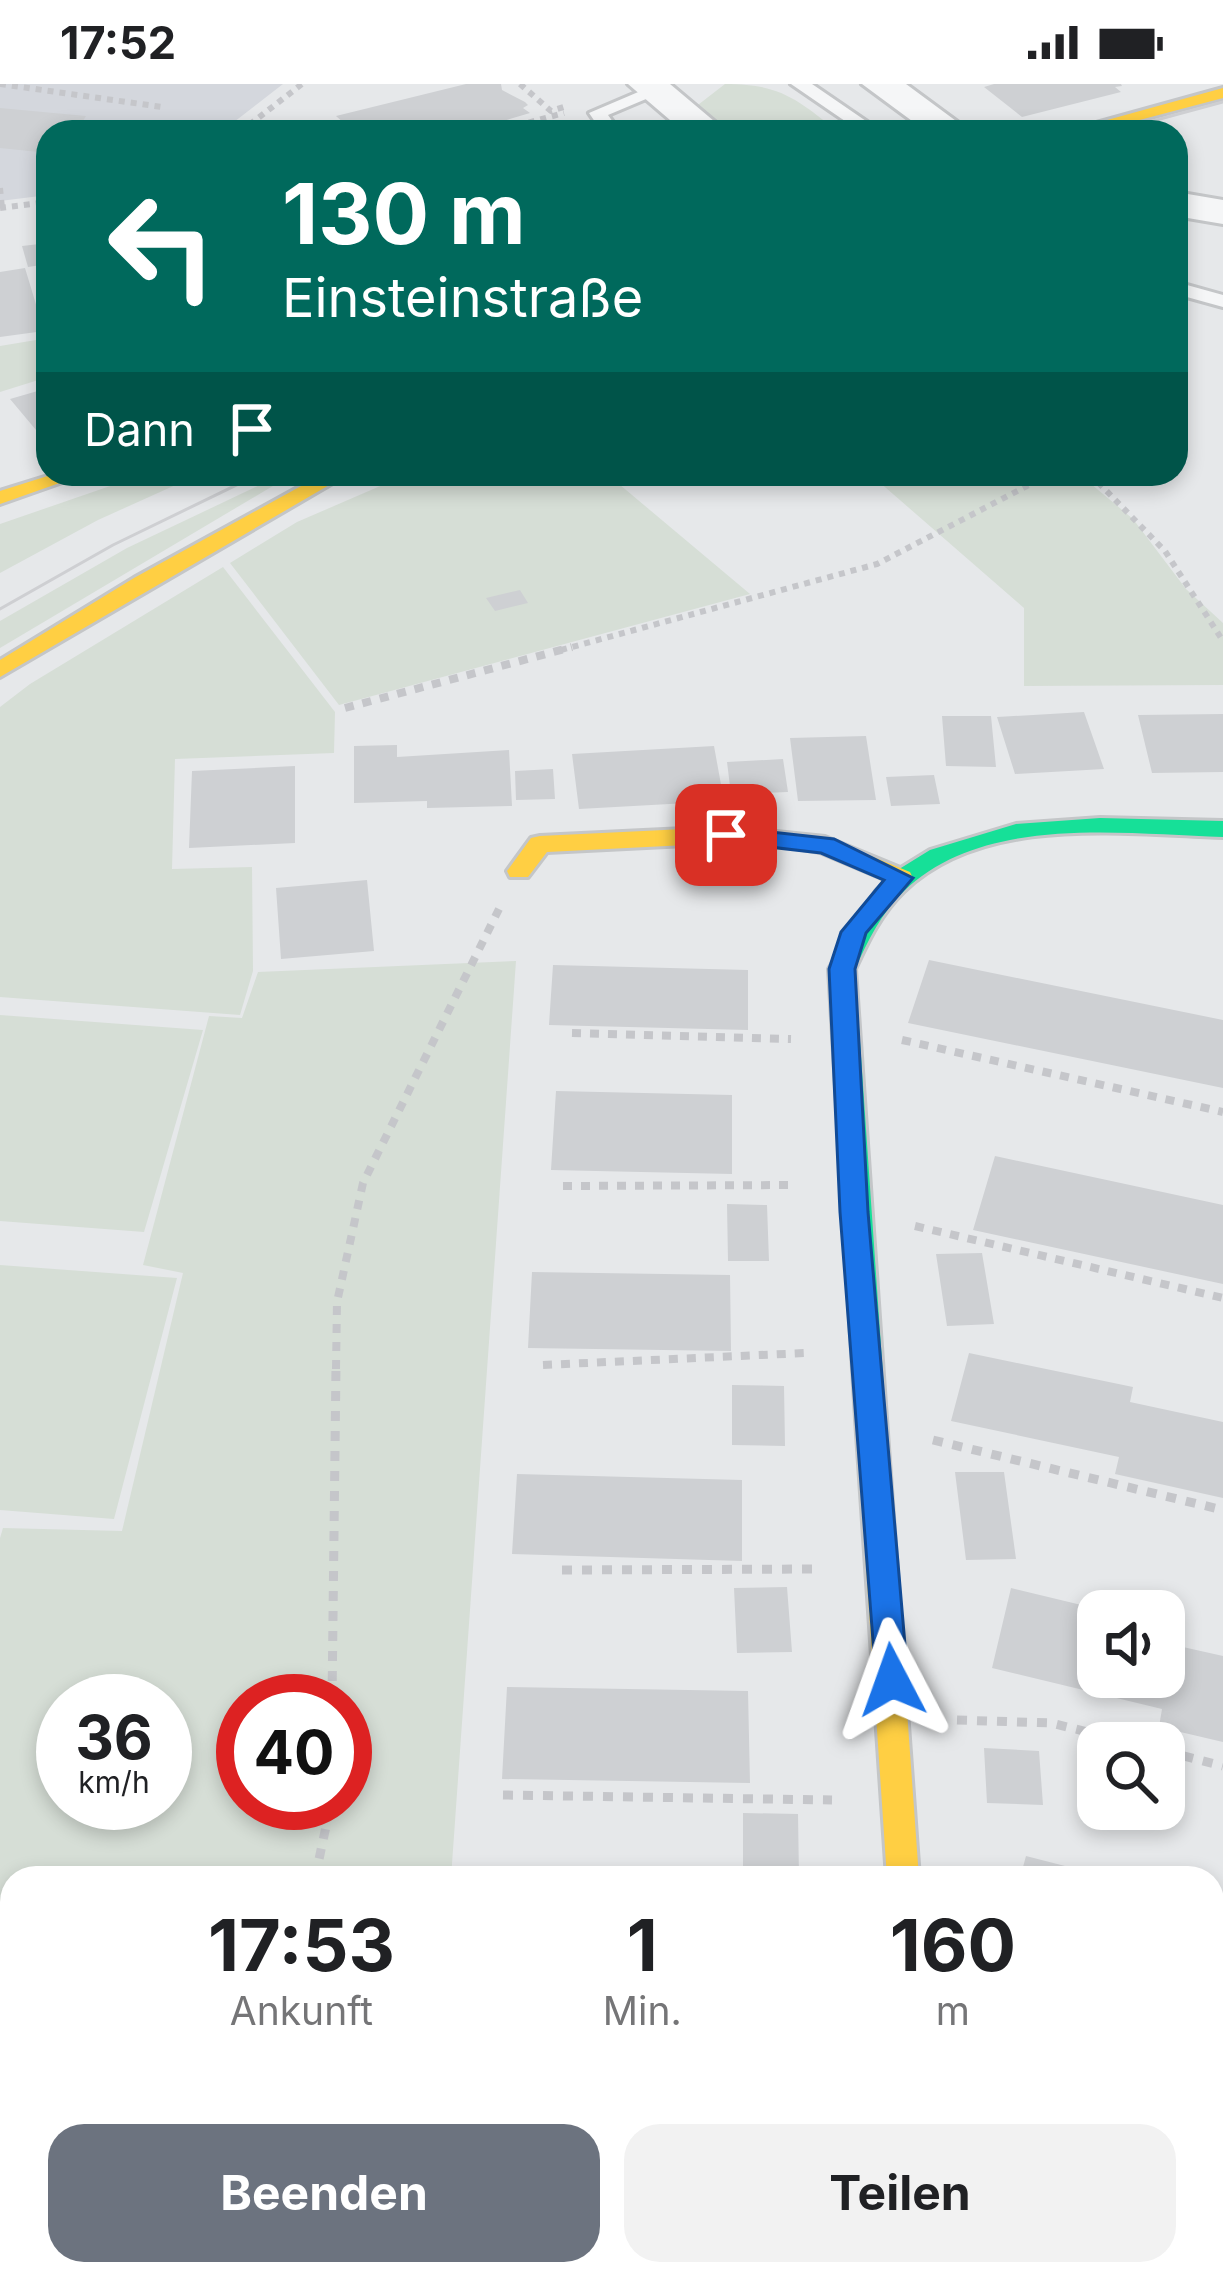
<!DOCTYPE html>
<html lang="de">
<meta charset="utf-8">
<style>
:root{--surface:#fff;--page:#f2f2f2;--text:#202124;--muted:#757577;--accent:#6c737f}
body{margin:0;font-family:Inter,sans-serif;background:var(--page);color:var(--text);height:100vh;display:flex;flex-direction:column;font-size:45px;white-space:nowrap}
*{box-sizing:border-box;margin:0}
p{font-size:39px;color:var(--muted)}
.icon{flex:none;width:66px;height:66px;fill:none;stroke:currentColor;stroke-width:2;stroke-linecap:round;stroke-linejoin:round}
.map{position:relative;flex:1;overflow:hidden}
.side{position:absolute;left:0px;top:1782px;width:1224px;height:420px;display:flex;flex-direction:column;background:var(--surface);border-radius:36px 36px 0 0;box-shadow:0 6px 18px #0003}
.side>*{flex:none}
.banner{position:absolute;left:36px;top:36px;width:1152px;height:366px;border-radius:36px;box-shadow:0 6px 18px #0003;background:#00695c;color:#fff;overflow:hidden}
.buttons{position:absolute;left:1077px;top:1506px;display:grid;gap:24px}
.buttons a{display:grid;place-items:center;width:108px;height:108px;border-radius:24px;background:var(--surface);box-shadow:0 6px 18px #0003;font-size:60px}
.speed{position:absolute;left:36px;top:1590px;display:flex;gap:24px;font-size:60px;font-weight:700;text-align:center}
.speed>*{display:grid;place-content:center;width:156px;height:156px;border-radius:50%;background:var(--surface);box-shadow:0 6px 18px #0003;line-height:1}
.speed small{font-size:30px;font-weight:400}
.speed .limit{border:18px solid #d22;background:#fff;color:#111}
.pin{position:absolute;display:grid;place-items:center;width:102px;height:102px;color:#fff;margin:-51px;border-radius:24px;box-shadow:0 6px 18px #0006}
.me{position:absolute;width:132px;margin:-66px;rotate:356deg;stroke-linejoin:round;filter:drop-shadow(0 0 9px #0008)}
.turn{display:flex;align-items:center;gap:42px;height:252px;padding:0 48px;font-size:54px}
.turn .icon{width:156px;height:156px;stroke-width:2.5}
.turn b{display:block;font-size:84px;line-height:102px}
.then{display:flex;align-items:center;height:114px;padding:0 48px;background:#0003;gap:24px;font-size:45px}
.eta{display:flex;justify-content:space-evenly;align-items:center;height:204px;text-align:center}
.eta b{font-size:72px;font-weight:700;line-height:84px}
.button{display:flex;gap:24px;margin-top:auto;padding:24px 48px}
.button a{flex:1;height:138px;border-radius:36px;background:var(--accent);color:#fff;font-size:48px;font-weight:700;line-height:138px;text-align:center}
.button a+a{background:var(--page);color:var(--text)}
.status{display:flex;justify-content:space-between;align-items:center;height:84px;padding:0 60px;background:var(--surface);direction:ltr}
.status svg{height:33px;fill:currentColor}
.map>svg:first-child{display:block}
.built{fill:#d4d7dd}
.green{fill:#d6ded6;fill-rule:evenodd}
.building{fill:#ced0d3}
.lines{fill:none;stroke-linecap:round;stroke-linejoin:round}
.lane-casing{stroke:#c4c6c8;stroke-width:6}
.street-casing{stroke:#c4c6c8;stroke-width:6}
.fast-casing{stroke:#c4c6c8;stroke-width:6}
.slow-casing{stroke:#c4c6c8;stroke-width:6}
.path-far2{stroke:#c5c6ca;stroke-width:6;stroke-dasharray:6 6;stroke-linecap:butt}
.path-far1{stroke:#c5c6ca;stroke-width:8;stroke-dasharray:9 9;stroke-linecap:butt}
.path{stroke:#c5c6ca;stroke-width:9;stroke-dasharray:10 10;stroke-linecap:butt}
.lane{fill:#f5f6f7;fill-rule:evenodd}
.street{fill:#f5f6f7;fill-rule:evenodd}
.fast{fill:#16e098;fill-rule:evenodd}
.slow{fill:#ffcf43;fill-rule:evenodd}
.tram{stroke:#cecfd2;stroke-width:3}
.route{fill:#1a73e8;stroke:#114b97;stroke-width:3}
</style>
<div class="status"><b>17:52</b><svg viewBox="0 0 49 12"><path d="M0 12V9h3v3zM5 12V6h3v6zM10 12V3h3v9zM15 12V0h3v12zM26 1h20v11H26zM47 4h2v5h-2z"/></svg></div>
<div class="map">
<svg width="1223" height="2202" viewBox="0 0 1223 2202">
<rect width="100%" height="100%" fill="#e6e8ea"/>
<path class="built" d="M 0,0 L 283,0 L 221,48 L 48,48 L 48,111 L 0,117 Z"/>
<path class="green" d="M 725,0 C 781,0 796,15 839,48 L 727,48 L 694,24 Z
M 48,188 L 48,293 L 0,308 L 0,262 L 48,254 L 42,189 Z
M 145,390 L 200,390 L 98,436 L 0,489 L 0,440 Z
M 283,390 L 293,390 L 0,564 L 0,537 L 127,464 Z
M 408,390 L 607,390 L 750,510 L 339,621 L 230,479 L 297,438 Z
M 870,390 L 1079,390 L 1133,435 L 1186,505 L 1223,539 L 1223,601 L 1024,602 L 1024,524 Z
M 223,483 L 335,628 L 334,669 L 175,675 L 172,785 L 252,783 L 253,887 L 240,931 L 0,913 L 0,623 L 30,600 Z
M 516,877 L 451,1794 L 12,1794 L 12,1933 L 0,1932 L 0,1454 L 3,1444 L 122,1447 L 183,1189 L 143,1181 L 209,932 L 242,934 L 258,888 ZM 165,1617 L 165,1719 L 63,1719 L 63,1617 ZM 345,1617 L 345,1719 L 243,1719 L 243,1617 Z
M 0,931 L 203,946 L 144,1148 L 0,1137 Z
M 0,1181 L 177,1194 L 114,1435 L 0,1426 Z
M 1212,2004 L 1223,2007 L 1223,2202 L 1212,2202 L 1211,2190 Z"/>
<path class="building" d="M 466,0 L 501,0 L 502,6 L 525,18 L 528,21 L 523,24 L 530,29 L 466,48 L 354,48 L 336,32 Z
M 994,0 L 1121,0 L 1122,2 L 1115,3 L 1121,8 L 1022,33 L 984,3 Z
M 0,24 L 86,32 L 76,48 L 48,48 L 48,69 L 0,64 Z
M 48,159 L 48,180 L 28,183 L 22,162 Z
M 25,184 L 44,247 L 0,253 L 0,188 Z
M 48,304 L 48,342 L 36,346 L 10,315 Z
M 520,506 L 528,519 L 495,527 L 486,514 Z
M 1084,628 L 1104,685 L 1015,690 L 997,633 Z
M 1223,630 L 1223,688 L 1152,689 L 1138,631 Z
M 942,632 L 991,632 L 996,683 L 946,682 Z
M 866,652 L 876,716 L 798,717 L 790,654 Z
M 397,661 L 397,673 L 509,666 L 512,722 L 427,724 L 427,717 L 354,719 L 354,662 Z
M 714,662 L 724,717 L 579,725 L 572,670 Z
M 783,675 L 788,708 L 731,710 L 727,678 Z
M 295,682 L 295,759 L 189,764 L 192,687 Z
M 553,685 L 555,715 L 516,716 L 515,687 Z
M 934,691 L 940,720 L 891,722 L 886,693 Z
M 367,796 L 374,867 L 281,875 L 276,804 Z
M 929,876 L 1223,936 L 1223,1004 L 908,939 Z
M 553,881 L 748,886 L 748,946 L 549,941 Z
M 556,1007 L 732,1011 L 732,1090 L 551,1086 Z
M 995,1072 L 1223,1121 L 1223,1200 L 973,1146 Z
M 727,1120 L 767,1121 L 769,1177 L 728,1177 Z
M 982,1169 L 994,1240 L 947,1242 L 936,1170 Z
M 532,1188 L 730,1191 L 731,1267 L 528,1264 Z
M 969,1269 L 1133,1303 L 1130,1318 L 1223,1338 L 1223,1414 L 1115,1390 L 1119,1373 L 951,1337 Z
M 732,1301 L 784,1302 L 785,1362 L 732,1361 Z
M 955,1388 L 1004,1388 L 1016,1475 L 966,1476 Z
M 517,1390 L 742,1396 L 742,1477 L 512,1470 Z
M 787,1503 L 792,1568 L 737,1569 L 734,1504 Z
M 1011,1504 L 1098,1525 L 1098,1593 L 1164,1593 L 1164,1541 L 1178,1544 L 1174,1561 L 1223,1572 L 1223,1658 L 1159,1643 L 1162,1625 L 992,1584 Z
M 507,1603 L 748,1607 L 750,1699 L 502,1695 Z
M 984,1664 L 1039,1667 L 1043,1721 L 987,1719 Z
M 743,1729 L 798,1730 L 799,1794 L 743,1794 Z
M 1026,1772 L 1104,1792 L 1104,1794 L 1020,1794 Z
M 1212,1839 L 1223,1842 L 1223,1942 L 1212,1939 Z
M 0,2129 L 12,2130 L 12,2190 L 183,2190 L 180,2202 L 0,2202 Z
M 940,2190 L 1179,2190 L 1179,2202 L 940,2202 Z"/>
<g class="lines">
<defs>
<path id="lane" d="M 791,0 L 812,0 L 882,48 L 861,48 Z
M 650,3 L 665,7 L 608,31 L 620,48 L 602,48 L 589,29 Z
M 1176,198 L 1223,211 L 1223,223 L 1176,210 Z"/>
<path id="street" d="M 628,0 L 670,0 L 727,48 L 684,48 Z
M 862,0 L 906,0 L 971,48 L 927,48 Z
M 1176,108 L 1223,116 L 1223,140 L 1176,132 Z
M 0,1965 L 12,1966 L 12,2034 L 0,2033 Z"/>
<path id="fast" d="M 1100,734 L 1223,737 L 1223,753 C 1122,750 984,730 904,807 C 881,829 868,857 855,885 L 886,1335 L 881,1343 L 861,1343 L 856,1335 L 829,885 L 876,807 L 896,787 L 930,766 L 1016,740 Z"/>
<path id="slow" d="M 1223,4 L 1223,14 L 1094,48 L 1064,48 Z
M 54,390 L 85,390 L 0,420 L 0,407 Z
M 323,390 L 348,390 L 0,593 L 0,576 L 134,494 Z
M 726,743 L 825,753 L 910,788 L 913,794 L 901,802 L 820,768 L 785,762 L 726,759 L 547,768 L 528,793 L 510,793 L 507,787 L 531,754 L 540,752 Z
M 871,1324 L 881,1327 L 886,1335 L 919,1794 L 887,1794 L 856,1335 L 861,1327 Z"/>
</defs>
<use href="#lane" class="lane-casing"/>
<use href="#street" class="street-casing"/>
<use href="#fast" class="fast-casing"/>
<use href="#slow" class="slow-casing"/>
<path class="path-far2" d="M 0,0 L 162,23
M 520,0 L 551,27 L 567,22
M 993,42 L 1025,47
M 240,48 L 302,0
M 494,48 L 564,29
M 0,104 L 2,124
M 0,124 L 48,118
M 1090,390 L 1165,467 L 1223,557
M 561,566 L 877,480 L 1050,390"/>
<path class="path-far1" d="M 345,624 L 572,563
M 572,949 L 791,955
M 902,956 L 1223,1028
M 563,1102 L 797,1101
M 915,1142 L 1223,1214
M 543,1281 L 805,1269
M 336,1285 L 337,1218 L 363,1099 L 499,825"/>
<path class="path" d="M 933,1356 L 1223,1426
M 562,1486 L 822,1485
M 332,1617 L 336,1282
M 957,1636 L 1051,1639 L 1133,1659
M 1164,1667 L 1223,1682
M 503,1711 L 832,1716
M 315,1794 L 331,1719
M 1212,1969 L 1223,1972
M 0,2096 L 12,2098
M 231,2202 L 233,2190
M 776,2202 L 780,2190"/>
<use href="#lane" class="lane"/>
<use href="#street" class="street"/>
<use href="#fast" class="fast"/>
<use href="#slow" class="slow"/>
<path class="tram" d="M 1112,48 L 1223,18
M 0,525 L 113,461 L 259,390"/>
</g>
<path class="route" d="M 726,743 L 834,755 L 913,794 L 866,849 L 855,885 L 868,1128 L 908,1596 L 903,1606 L 892,1610 L 881,1606 L 876,1596 L 840,1128 L 829,885 L 841,848 L 884,796 L 821,769 L 718,757 L 718,746 Z"/>
</svg>
<div class="buttons">
<a><svg class="icon" aria-label="sound" viewBox="0 0 24 24"><path d="M4 9h4l5-4v14l-5-4H4zM17 9q2 3 0 6"/></svg></a>
<a><svg class="icon" aria-label="search" viewBox="0 0 24 24"><circle cx="10" cy="10" r="6"/><path d="M15 15l6 6"/></svg></a>
</div>
<div class="speed"><div>36<small>km/h</small></div><div class="limit">40</div></div>
<div class="pin" style="left:726px;top:751px;background:#d93025"><svg class="icon" aria-label="arrive" viewBox="0 0 24 24"><path d="M6 21V4h12l-3 4 3 4H6"/></svg></div>
<svg class="me" style="left:892px;top:1596px" viewBox="-20 -20 40 40"><path d="M0-17L14 15 0 8-14 15z" fill="#1a73e8" stroke="#fff" stroke-width="4"/></svg>
<div class="banner">
<div class="turn"><svg class="icon" aria-label="left" viewBox="0 0 24 24"><path d="M17 20v-9H6M10 6l-5 5 5 5"/></svg><div><b>130 m</b>Einsteinstraße</div></div>
<div class="then">Dann<svg class="icon" aria-label="arrive" viewBox="0 0 24 24"><path d="M6 21V4h12l-3 4 3 4H6"/></svg></div>
</div>
<section class="side">
<div class="eta">
<div><b>17:53</b><p>Ankunft</p></div>
<div><b>1</b><p>Min.</p></div>
<div><b>160</b><p>m</p></div>
</div>
<div class="button"><a>Beenden</a><a>Teilen</a></div>
</section>
</div>
